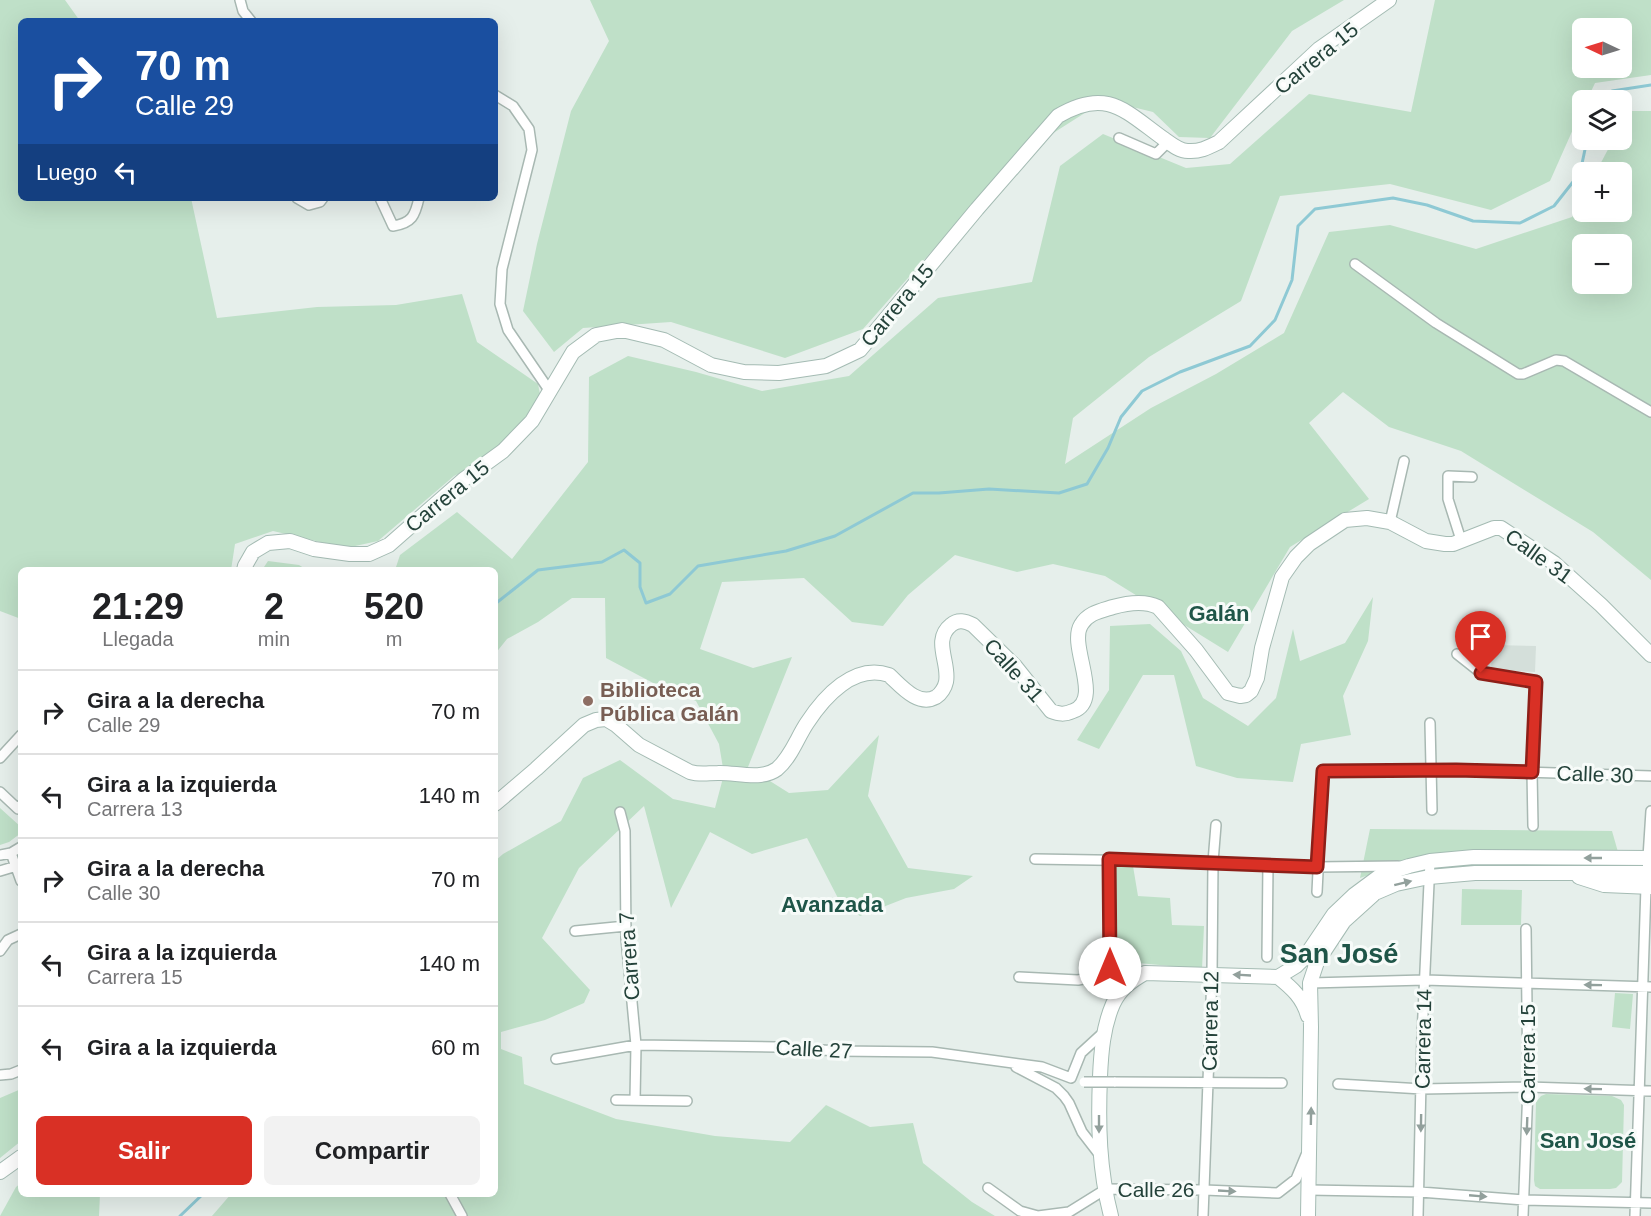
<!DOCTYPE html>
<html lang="es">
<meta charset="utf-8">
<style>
:root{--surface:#fff;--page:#f2f2f2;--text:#202124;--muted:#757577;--line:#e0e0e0;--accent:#d93025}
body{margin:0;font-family:Helvetica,sans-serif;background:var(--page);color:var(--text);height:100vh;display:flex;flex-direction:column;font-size:22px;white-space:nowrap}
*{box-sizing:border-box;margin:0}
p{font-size:20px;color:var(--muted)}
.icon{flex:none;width:33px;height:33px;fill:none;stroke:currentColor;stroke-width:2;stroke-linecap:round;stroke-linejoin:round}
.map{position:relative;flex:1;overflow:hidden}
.side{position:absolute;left:18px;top:567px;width:480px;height:630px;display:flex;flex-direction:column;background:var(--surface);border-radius:9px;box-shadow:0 6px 24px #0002}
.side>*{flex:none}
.hud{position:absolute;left:18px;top:18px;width:480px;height:183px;border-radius:9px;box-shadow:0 6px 24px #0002;background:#1a4fa0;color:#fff;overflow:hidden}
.needle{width:39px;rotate:274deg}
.fabs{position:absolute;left:1572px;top:18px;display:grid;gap:12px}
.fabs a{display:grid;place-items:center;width:60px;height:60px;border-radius:9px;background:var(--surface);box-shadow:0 6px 24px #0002;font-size:30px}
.pin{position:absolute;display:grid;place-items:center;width:51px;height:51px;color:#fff;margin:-62px -26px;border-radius:50% 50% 50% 0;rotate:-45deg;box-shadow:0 0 6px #0007}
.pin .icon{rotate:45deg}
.me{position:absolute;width:66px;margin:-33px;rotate:0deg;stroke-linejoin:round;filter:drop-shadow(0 0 4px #0008)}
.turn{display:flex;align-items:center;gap:21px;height:126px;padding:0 18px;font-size:27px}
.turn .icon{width:78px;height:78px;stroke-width:2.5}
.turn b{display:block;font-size:42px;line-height:51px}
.then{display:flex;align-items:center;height:57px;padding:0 18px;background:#0003;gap:12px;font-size:22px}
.eta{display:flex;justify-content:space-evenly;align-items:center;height:102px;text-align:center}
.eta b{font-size:36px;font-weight:800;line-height:42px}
.primary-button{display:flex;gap:12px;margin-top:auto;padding:12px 18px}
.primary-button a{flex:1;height:69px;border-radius:9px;background:var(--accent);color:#fff;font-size:24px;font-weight:800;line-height:69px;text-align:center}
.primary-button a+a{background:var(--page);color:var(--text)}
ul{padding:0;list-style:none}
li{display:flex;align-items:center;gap:18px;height:84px;padding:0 18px;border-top:2px solid var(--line)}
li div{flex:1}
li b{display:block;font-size:22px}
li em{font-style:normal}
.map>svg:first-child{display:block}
.built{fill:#d4dfda}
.green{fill:#bfe0c8;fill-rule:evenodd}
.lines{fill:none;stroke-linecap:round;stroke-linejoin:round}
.stream{stroke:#8ec9d4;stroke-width:3}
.street-casing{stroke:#a8b8b2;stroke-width:12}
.secondary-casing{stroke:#a4bbb3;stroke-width:16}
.street{stroke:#fff;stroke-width:9}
.secondary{stroke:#fff;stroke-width:14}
.street-bridge-casing{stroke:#a8b8b2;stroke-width:12;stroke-linecap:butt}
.street-bridge{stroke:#fff;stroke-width:9}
.oneway{fill:#92a09c}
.route-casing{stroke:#8d1f18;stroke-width:15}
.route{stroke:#d93025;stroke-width:10}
.education-dot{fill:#8d6e63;stroke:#f7fbf9;stroke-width:2}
.labels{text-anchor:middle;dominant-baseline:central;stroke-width:6;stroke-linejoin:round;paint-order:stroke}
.street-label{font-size:21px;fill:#24423a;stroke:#f7fbf9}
.education-label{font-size:21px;font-weight:bold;fill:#785e54;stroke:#f7fbf9;text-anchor:start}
.neighbourhood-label{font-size:22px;font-weight:bold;fill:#1f5548;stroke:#f7fbf9}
.district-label{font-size:27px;font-weight:bold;fill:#1f5548;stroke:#f7fbf9}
</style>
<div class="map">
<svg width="1651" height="1216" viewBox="0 0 1651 1216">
<rect width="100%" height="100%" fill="#e6efeb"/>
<path class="built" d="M 1492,645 L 1536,646 L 1535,672 L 1491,670 Z"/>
<path class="green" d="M 0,0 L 65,0 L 80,21 L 21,21 L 21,198 L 191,198 L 217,318 L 317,307 L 396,305 L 462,294 L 477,342 L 538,384 L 541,399 L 493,456 L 454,476 L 378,541 L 346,548 L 273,531 L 235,544 L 231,570 L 21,570 L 21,619 L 0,611 Z
M 590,0 L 1344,0 L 1292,31 L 1210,138 L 1179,137 L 1153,112 L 1120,104 L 1091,109 L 1014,158 L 863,329 L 785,358 L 671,322 L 583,328 L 554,352 L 523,311 L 537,244 L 571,111 L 609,41 Z
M 1435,0 L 1651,0 L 1651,75 L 1595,83 L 1587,100 L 1582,100 L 1582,109 L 1550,181 L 1491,210 L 1390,184 L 1280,196 L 1241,301 L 1149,357 L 1073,418 L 1065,464 L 1151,408 L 1216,374 L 1284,333 L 1329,232 L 1390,225 L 1476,249 L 1572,217 L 1582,198 L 1582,212 L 1622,212 L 1622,172 L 1596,172 L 1613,140 L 1622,140 L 1622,122 L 1627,111 L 1651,111 L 1651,580 L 1593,532 L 1461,451 L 1389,427 L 1343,392 L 1309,423 L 1369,499 L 1290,547 L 1228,652 L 1105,576 L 1053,564 L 1017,572 L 955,555 L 908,595 L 883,626 L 852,622 L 804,578 L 722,582 L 700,649 L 753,668 L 792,657 L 748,767 L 789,793 L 828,790 L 879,735 L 868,796 L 908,868 L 973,876 L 954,889 L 906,898 L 860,916 L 840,902 L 807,838 L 752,854 L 710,832 L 671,908 L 644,806 L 579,868 L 542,938 L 590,990 L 584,1003 L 545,1020 L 501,1032 L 501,1049 L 522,1057 L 524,1084 L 616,1119 L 715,1136 L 790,1142 L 826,1105 L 870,1127 L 913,1123 L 923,1163 L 972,1202 L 995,1216 L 212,1216 L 231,1194 L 495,1194 L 495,861 L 503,854 L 561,821 L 583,778 L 620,760 L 673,799 L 715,808 L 724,774 L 719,744 L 696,701 L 655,684 L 606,658 L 605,598 L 572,598 L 538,622 L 507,639 L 495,654 L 495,570 L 395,570 L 400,555 L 457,512 L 512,559 L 588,462 L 589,377 L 628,356 L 696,372 L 762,391 L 849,376 L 938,298 L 1032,282 L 1060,166 L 1103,134 L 1186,168 L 1230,164 L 1309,94 L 1411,112 ZM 1582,28 L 1622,28 L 1622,68 L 1582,68 ZM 1582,244 L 1622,244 L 1622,284 L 1582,284 Z
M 268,561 L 299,565 L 307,570 L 262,570 Z
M 1373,597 L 1368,641 L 1343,696 L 1351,735 L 1301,744 L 1293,782 L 1237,778 L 1196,766 L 1174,675 L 1143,675 L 1099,749 L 1077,740 L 1109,690 L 1110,626 L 1150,624 L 1181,651 L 1203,698 L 1248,726 L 1276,698 L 1293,629 L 1300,661 L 1345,643 Z
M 0,808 L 21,827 L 21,833 L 9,842 L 0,845 Z
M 1370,829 L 1612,831 L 1618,852 L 1431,854 L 1360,878 Z
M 1112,865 L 1133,866 L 1138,896 L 1170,898 L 1172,925 L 1204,926 L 1202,969 L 1117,961 Z
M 1462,889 L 1522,890 L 1521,925 L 1461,925 Z
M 1615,993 L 1633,994 L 1630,1029 L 1612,1027 Z
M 21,1089 L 21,1141 L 0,1158 L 0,1098 Z
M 1546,1094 L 1612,1096 L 1621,1100 L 1624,1105 L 1622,1182 L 1616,1188 L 1610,1189 L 1540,1189 L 1535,1186 L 1534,1180 L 1536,1102 L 1541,1096 Z
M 21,1183 L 21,1194 L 100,1194 L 99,1216 L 0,1216 L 16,1187 Z"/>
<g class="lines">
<path class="stream" d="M 1604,100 L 1612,91 L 1651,85
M 495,604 L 538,570 L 602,562 L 624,550 L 640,563 L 640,587 L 646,603 L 670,594 L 698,566 L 786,551 L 835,536 L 913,493 L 939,493 L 989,489 L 1059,493 L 1087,484 L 1108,448 L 1121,417 L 1142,391 L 1180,372 L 1250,346 L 1275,320 L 1292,280 L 1298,226 L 1315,209 L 1393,198 L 1427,205 L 1473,221 L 1520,223 L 1554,206 L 1580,173 L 1587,140
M 180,1216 L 203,1194"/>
<defs>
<path id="street" d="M 240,0 L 243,11 L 251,21
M 495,95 L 513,106 L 529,129 L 532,150 L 502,269 L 500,304 L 508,330 L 549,390
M 1119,138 L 1156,154 L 1168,142
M 297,198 L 309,205 L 320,202 L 323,198
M 380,198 L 393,226 C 412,223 415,216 419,198
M 1355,264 L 1436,323 L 1518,374 L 1523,374 L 1556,360 L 1564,361 L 1651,412
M 1390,522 L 1404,461
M 1461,540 L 1448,499 L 1448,476 L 1472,477
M 1457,654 L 1481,673 L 1536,682 L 1532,772 L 1533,826
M 1430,723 L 1432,810
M 0,758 L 21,735
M 0,792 L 18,809 L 21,805
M 620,812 L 625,831 L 626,938 L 636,1045 L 635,1100
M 11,853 L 21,881
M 0,855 L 11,853 L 21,847
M 1035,859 L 1213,862 L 1317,867 L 1398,866
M 1109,859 L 1110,968
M 0,871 L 20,865
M 1647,873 L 1651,811
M 1317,892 L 1323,771 L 1456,770 L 1651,776
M 575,931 L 626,926
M 0,951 L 8,940 L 21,934
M 1267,957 L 1268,864
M 1019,977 L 1078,980 L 1094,977 L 1110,968 L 1145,973
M 1310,983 L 1425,980 L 1651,987
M 556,1059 L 636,1045 L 777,1047 L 837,1051 L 932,1052 L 1042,1067 L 1071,1078 L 1081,1053 L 1105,1031
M 1016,1067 L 1056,1088 L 1064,1096 L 1069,1103 L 1082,1132 L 1099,1154
M 0,1075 L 11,1074 L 21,1070
M 1114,1082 L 1282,1083
M 1338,1084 L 1422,1089 L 1528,1087 L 1651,1091
M 616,1100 L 687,1101
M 988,1188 L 1020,1211 L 1038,1216 L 1069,1212 L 1106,1189 L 1204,1190 L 1278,1193 L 1296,1179 L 1306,1155
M 1309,1190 L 1420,1192 L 1524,1200 L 1651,1203
M 450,1194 L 462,1216
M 1203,1216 L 1212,974 L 1213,862 L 1216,825
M 1418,1216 L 1422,1036 L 1430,861
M 1523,1216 L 1528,1087 L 1526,929
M 1635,1216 L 1646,887"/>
<path id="secondary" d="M 244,570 L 245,566 L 253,552 L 268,543 L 290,541 L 314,549 L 350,554 L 369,554 L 389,545 L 463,480 L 503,451 L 532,421 L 573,352 L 596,335 L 622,330 L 664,340 L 711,365 L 744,372 L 779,373 L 826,366 L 860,350 L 977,209 L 1058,116 C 1107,87 1125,111 1164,139 C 1171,144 1179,151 1188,151 C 1200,152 1209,147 1219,142 L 1319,49 L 1389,0
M 495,804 L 536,769 L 584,725 L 596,720 L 606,719 L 616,725 L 639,745 L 690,772 C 700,775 708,773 718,773 C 735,772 761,781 777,769 C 791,757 797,738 807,723 C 824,697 854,663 889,675 C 901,686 918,707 936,697 C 941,694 945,687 946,682 C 950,663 932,640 951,625 C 958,619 965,621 973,625 L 1015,666 L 1051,711 C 1059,714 1064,715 1073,711 C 1104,700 1068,646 1081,625 C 1088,613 1100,611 1113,607 C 1127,603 1144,600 1158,607 L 1196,650 L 1228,693 L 1240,696 L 1246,695 L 1251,691 L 1257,678 L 1262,648 L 1282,577 L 1296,557 L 1309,544 L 1345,520 L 1367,518 L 1390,522 L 1426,541 L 1445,544 L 1453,544 L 1494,528 L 1501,528 L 1554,563 L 1601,605 L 1651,655
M 1579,877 L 1604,885 L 1651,887
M 1278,977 C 1292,988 1303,998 1308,1016
M 0,1172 L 21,1157
M 1111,1216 C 1099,1170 1098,1125 1100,1077 C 1101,1053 1103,1027 1113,1004 C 1120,989 1131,981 1145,973 L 1278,977 L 1296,966 L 1305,957 L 1334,914 L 1354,895 L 1381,875 L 1409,866 L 1430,861 L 1474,857 L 1651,858
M 1308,1216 L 1311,1027 L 1310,983 L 1317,962 L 1344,921 L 1375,893 L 1396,884 L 1429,877 L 1475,873 L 1651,873"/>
</defs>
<use href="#street" class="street-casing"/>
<use href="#secondary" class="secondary-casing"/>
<use href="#street" class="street"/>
<use href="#secondary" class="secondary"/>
<defs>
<path id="street-bridge" d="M 1084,1082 L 1114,1082"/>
</defs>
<use href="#street-bridge" class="street-bridge-casing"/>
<use href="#street-bridge" class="street-bridge"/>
</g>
<defs><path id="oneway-solid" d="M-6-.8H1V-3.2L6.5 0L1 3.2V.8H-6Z" transform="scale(1.5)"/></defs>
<g class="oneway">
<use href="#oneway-solid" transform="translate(1593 858) rotate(-180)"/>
<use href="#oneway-solid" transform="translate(1403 883) rotate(-14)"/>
<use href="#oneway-solid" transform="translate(1242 975) rotate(-177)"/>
<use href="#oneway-solid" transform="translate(1593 985) rotate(-179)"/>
<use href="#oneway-solid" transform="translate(1593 1089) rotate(-179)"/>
<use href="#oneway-solid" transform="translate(1311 1116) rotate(-89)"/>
<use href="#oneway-solid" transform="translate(1421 1123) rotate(91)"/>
<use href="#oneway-solid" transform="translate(1099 1124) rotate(90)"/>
<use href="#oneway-solid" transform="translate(1527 1126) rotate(92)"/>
<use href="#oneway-solid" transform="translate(1227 1191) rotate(3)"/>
<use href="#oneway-solid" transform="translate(1478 1196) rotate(5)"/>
</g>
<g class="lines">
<defs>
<path id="route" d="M 1110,968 L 1109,859 L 1317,867 L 1323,771 L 1456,770 L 1532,772 L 1536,682 L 1481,673"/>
</defs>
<use href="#route" class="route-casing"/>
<use href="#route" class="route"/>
</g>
<circle class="education-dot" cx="588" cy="701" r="6"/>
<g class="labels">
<g class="street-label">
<text transform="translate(1316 58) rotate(-39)">Carrera 15</text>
<text transform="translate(897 305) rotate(-50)">Carrera 15</text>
<text transform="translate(447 496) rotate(-39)">Carrera 15</text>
<text transform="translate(1539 556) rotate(36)">Calle 31</text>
<text transform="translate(1014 670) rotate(48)">Calle 31</text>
<text transform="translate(1595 774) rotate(2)">Calle 30</text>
<text transform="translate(629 956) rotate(-94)">Carrera 7</text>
<text transform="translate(1210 1021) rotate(-89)">Carrera 12</text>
<text transform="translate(1423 1039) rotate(-89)">Carrera 14</text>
<text transform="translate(814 1049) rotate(3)">Calle 27</text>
<text transform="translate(1527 1054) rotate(-90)">Carrera 15</text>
<text x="1156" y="1189">Calle 26</text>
</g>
<g class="education-label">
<text x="600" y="689">Biblioteca<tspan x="600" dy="24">Pública Galán</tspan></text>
</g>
<g class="neighbourhood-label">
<text x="1219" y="613">Galán</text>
<text x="832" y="904">Avanzada</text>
<text x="1588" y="1140">San José</text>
</g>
<g class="district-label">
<text x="1339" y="954">San José</text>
</g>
</g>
</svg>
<div class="fabs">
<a><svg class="needle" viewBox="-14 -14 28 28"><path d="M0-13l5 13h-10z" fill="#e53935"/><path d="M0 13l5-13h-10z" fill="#757577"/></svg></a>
<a><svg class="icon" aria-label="layers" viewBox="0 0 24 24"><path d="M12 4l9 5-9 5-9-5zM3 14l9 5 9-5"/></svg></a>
<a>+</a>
<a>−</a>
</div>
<div class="pin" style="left:1481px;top:673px;background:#d93025"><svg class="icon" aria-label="arrive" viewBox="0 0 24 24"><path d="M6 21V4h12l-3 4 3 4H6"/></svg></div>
<svg class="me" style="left:1110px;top:968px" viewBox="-20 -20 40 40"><circle r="19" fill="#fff"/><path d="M0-13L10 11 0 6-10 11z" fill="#d93025"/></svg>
<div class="hud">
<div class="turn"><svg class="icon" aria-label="right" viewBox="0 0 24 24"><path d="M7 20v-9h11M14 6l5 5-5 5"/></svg><div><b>70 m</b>Calle 29</div></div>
<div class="then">Luego<svg class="icon" aria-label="left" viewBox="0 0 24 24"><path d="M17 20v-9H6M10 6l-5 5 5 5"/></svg></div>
</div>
<section class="side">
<div class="eta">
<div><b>21:29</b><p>Llegada</p></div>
<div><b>2</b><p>min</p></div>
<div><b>520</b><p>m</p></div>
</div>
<ul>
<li><svg class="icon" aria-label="right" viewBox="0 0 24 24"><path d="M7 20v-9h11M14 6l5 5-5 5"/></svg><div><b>Gira a la derecha</b><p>Calle 29</p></div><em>70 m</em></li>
<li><svg class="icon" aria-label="left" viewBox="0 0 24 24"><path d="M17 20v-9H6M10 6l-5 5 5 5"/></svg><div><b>Gira a la izquierda</b><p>Carrera 13</p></div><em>140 m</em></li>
<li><svg class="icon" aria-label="right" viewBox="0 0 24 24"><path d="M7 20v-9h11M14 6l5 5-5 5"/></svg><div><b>Gira a la derecha</b><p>Calle 30</p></div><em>70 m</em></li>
<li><svg class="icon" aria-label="left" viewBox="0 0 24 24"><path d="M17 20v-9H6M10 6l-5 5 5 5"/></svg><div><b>Gira a la izquierda</b><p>Carrera 15</p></div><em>140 m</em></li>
<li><svg class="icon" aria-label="left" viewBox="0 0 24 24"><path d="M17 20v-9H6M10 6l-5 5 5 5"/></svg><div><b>Gira a la izquierda</b></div><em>60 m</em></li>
</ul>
<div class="primary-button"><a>Salir</a><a>Compartir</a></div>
</section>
</div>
